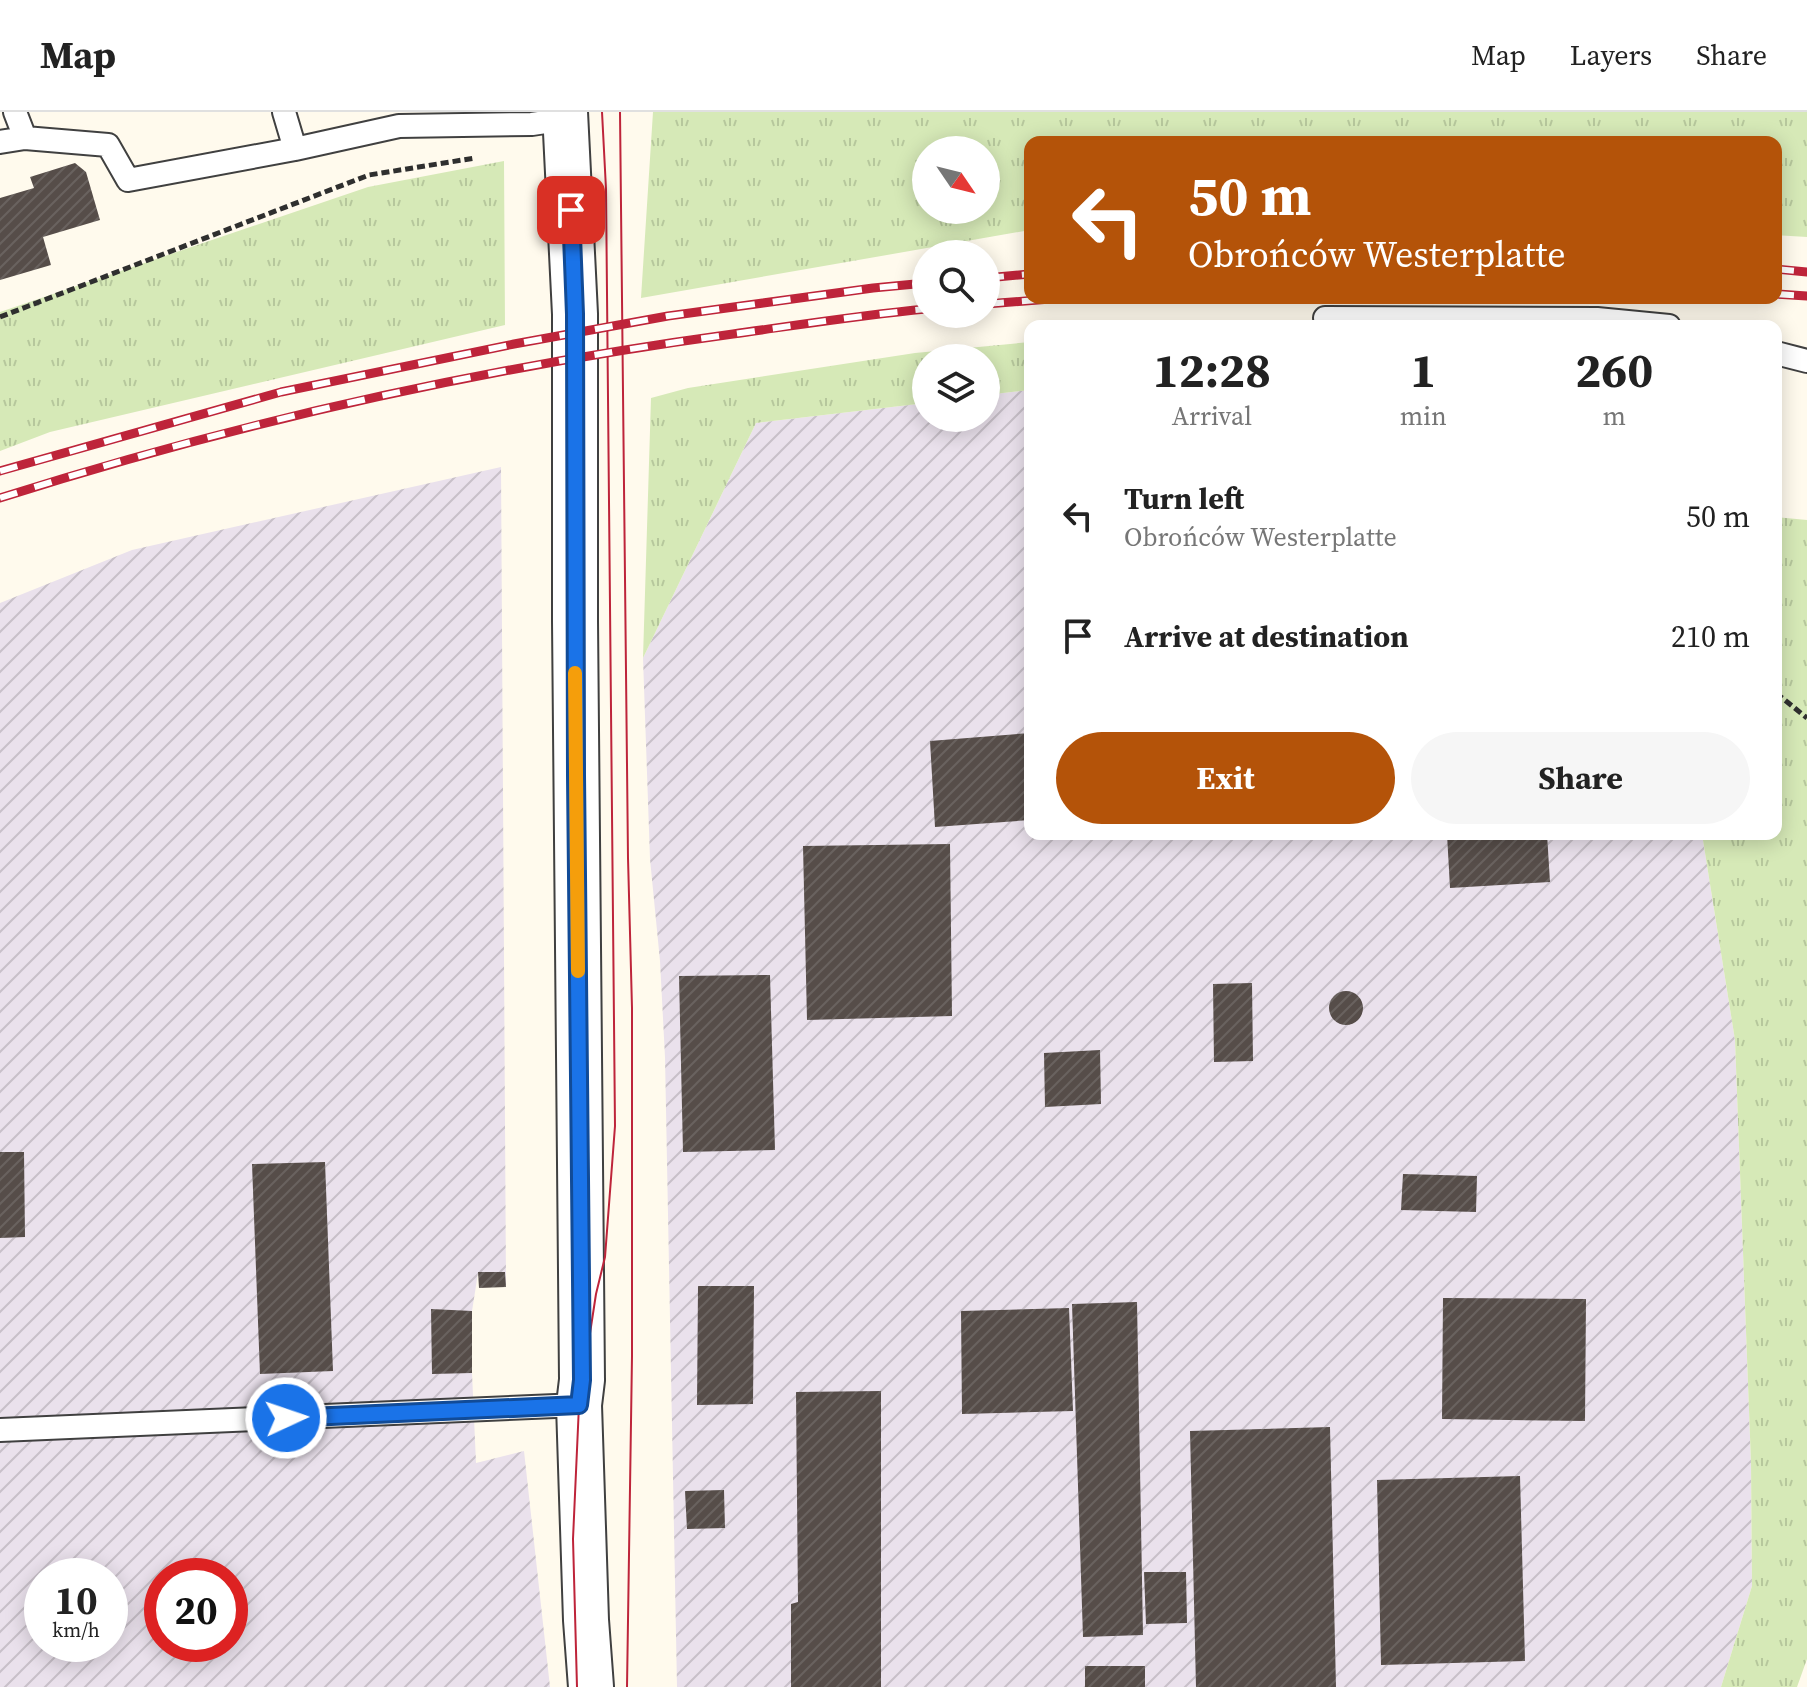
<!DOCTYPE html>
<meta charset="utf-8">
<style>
:root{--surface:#fff;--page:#f6f6f6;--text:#222;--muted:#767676;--line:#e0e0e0;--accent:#b45309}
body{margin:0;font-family:"Source Serif 4",serif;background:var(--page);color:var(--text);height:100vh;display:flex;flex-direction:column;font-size:30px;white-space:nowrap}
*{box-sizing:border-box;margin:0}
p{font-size:26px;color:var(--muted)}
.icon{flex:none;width:44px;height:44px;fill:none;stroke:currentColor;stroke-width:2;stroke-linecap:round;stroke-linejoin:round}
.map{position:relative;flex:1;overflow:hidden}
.side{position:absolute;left:1024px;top:208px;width:758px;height:520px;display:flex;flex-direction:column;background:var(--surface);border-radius:16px;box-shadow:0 4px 20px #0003}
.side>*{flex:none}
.top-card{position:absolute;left:1024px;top:24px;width:758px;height:168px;border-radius:16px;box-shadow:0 4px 20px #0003;background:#b45309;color:#fff;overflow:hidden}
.needle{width:52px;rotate:125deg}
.fabs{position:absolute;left:912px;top:24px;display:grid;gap:16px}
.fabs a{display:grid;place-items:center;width:88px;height:88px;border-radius:50%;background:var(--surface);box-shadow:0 4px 20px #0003;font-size:40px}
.speed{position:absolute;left:24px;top:1446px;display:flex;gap:16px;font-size:40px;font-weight:700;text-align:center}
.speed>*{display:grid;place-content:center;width:104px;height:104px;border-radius:50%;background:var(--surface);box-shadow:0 4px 20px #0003;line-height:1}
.speed small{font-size:20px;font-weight:400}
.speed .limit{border:12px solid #d22;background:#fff;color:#111}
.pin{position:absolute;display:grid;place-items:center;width:68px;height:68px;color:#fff;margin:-34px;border-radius:16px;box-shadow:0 4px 12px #0006}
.me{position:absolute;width:88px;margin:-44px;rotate:87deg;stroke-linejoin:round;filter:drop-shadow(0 0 6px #0008)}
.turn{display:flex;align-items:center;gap:28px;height:168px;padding:0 32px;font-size:36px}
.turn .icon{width:104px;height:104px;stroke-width:2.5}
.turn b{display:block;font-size:56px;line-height:68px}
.eta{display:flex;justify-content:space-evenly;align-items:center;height:136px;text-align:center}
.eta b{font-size:48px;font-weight:700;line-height:56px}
.cta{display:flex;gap:16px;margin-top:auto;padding:16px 32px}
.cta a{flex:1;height:92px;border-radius:48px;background:var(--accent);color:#fff;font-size:32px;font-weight:700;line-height:92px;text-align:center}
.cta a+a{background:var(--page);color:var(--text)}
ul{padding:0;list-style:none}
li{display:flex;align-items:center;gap:24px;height:120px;padding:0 32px}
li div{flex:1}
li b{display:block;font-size:30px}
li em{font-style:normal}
header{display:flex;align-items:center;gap:48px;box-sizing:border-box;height:112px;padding:0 40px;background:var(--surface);border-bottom:2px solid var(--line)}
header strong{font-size:38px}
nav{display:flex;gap:44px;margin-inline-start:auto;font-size:28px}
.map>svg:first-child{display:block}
.industrial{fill:url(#industrial-furrows);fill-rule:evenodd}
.grass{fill:url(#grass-tufts);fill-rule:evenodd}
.building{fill:url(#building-hatch)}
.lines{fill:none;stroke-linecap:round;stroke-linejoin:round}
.service-casing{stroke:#404040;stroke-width:26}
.tertiary-casing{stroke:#404040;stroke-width:48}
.path{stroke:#2f2f2f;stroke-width:5;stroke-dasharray:8 4;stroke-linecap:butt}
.service{stroke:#fff;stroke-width:22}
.tertiary{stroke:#fff;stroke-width:44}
.tram{stroke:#be243a;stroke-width:2}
.rail-casing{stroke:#be243a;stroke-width:9}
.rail{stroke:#fff;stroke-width:6;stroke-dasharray:18;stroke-linecap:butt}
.route-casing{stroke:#114b97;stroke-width:20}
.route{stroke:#1a73e8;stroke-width:14}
.slow{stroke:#f59e0b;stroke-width:14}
</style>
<header>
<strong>Map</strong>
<nav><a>Map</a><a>Layers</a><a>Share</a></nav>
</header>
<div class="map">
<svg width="1807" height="1575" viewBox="0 0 1807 1575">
<defs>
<pattern id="industrial-furrows" width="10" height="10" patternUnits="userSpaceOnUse" patternTransform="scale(2)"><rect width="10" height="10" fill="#eae1ec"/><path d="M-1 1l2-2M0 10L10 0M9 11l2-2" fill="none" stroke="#c8c0c9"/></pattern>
<pattern id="grass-tufts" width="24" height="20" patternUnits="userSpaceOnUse" patternTransform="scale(2)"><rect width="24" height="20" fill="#d6e9b7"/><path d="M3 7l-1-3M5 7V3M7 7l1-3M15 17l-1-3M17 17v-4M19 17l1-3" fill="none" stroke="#b6c79c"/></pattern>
<pattern id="building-hatch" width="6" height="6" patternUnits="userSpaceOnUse" patternTransform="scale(2)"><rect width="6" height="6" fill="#564d49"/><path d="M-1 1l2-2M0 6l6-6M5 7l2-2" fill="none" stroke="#69625f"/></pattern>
</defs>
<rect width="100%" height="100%" fill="#fffaed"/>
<path class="industrial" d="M 1030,278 L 1030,722 L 1702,722 L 1735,928 L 1751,1351 L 1752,1474 L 1721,1575 L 677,1575 L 665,945 L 660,849 L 650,747 L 643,546 L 756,311 L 926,291 L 926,306 L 986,306 L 986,283 Z
M 501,355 L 506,1175 L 478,1161 L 472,1199 L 472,1261 L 476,1351 L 524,1339 L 550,1575 L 0,1575 L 0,491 L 132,438 ZM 42,1464 L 110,1464 L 110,1532 L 42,1532 ZM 162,1464 L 230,1464 L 230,1532 L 162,1532 Z"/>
<path class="grass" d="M 653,0 L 1807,0 L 1807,125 L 1776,123 L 1776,30 L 1030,30 L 1030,118 L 641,186 ZM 986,38 L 986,98 L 926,98 L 926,38 Z
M 504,49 L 505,213 L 50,320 L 0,339 L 0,200 L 368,75 Z
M 1030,230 L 1030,278 L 986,283 L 986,246 L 926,246 L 926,291 L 756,311 L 643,546 L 651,286 L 688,276 L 915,241 Z
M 1776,405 L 1807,408 L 1807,1547 L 1797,1575 L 1721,1575 L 1752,1474 L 1751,1351 L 1735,928 L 1702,722 L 1776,722 Z"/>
<path class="building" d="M 75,51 L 86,60 L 100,108 L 43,125 L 51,153 L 0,168 L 0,86 L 34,76 L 30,65 Z
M 1030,621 L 1030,708 L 935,715 L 930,629 Z
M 1447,722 L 1547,722 L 1550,770 L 1450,776 Z
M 950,732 L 952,904 L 807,908 L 803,734 Z
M 770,863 L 775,1038 L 683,1040 L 679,864 Z
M 1252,871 L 1253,949 L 1214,950 L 1213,872 Z
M1329 896a17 17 0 1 1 34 0a17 17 0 1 1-34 0Z
M 1100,938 L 1101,992 L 1045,995 L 1044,941 Z
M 0,1040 L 24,1040 L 25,1125 L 0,1126 Z
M 325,1050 L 333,1259 L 260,1262 L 252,1052 Z
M 1403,1062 L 1477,1064 L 1476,1100 L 1401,1098 Z
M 478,1160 L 505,1160 L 506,1175 L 479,1176 Z
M 698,1174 L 754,1174 L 753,1292 L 697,1293 Z
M 1443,1186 L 1586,1187 L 1585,1309 L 1442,1307 Z
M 1137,1190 L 1143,1523 L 1083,1525 L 1072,1192 Z
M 1069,1196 L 1073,1299 L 962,1302 L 961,1199 Z
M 431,1197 L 472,1199 L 472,1261 L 432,1262 Z
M 881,1279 L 881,1575 L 791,1575 L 791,1492 L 798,1490 L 796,1280 Z
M 1330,1315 L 1336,1575 L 1196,1575 L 1190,1319 Z
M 1520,1364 L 1525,1549 L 1381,1553 L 1377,1368 Z
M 724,1378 L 725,1416 L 687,1417 L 685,1379 Z
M 1144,1460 L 1186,1460 L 1187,1511 L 1146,1512 Z
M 1085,1554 L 1145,1554 L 1145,1575 L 1085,1575 Z"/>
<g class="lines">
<defs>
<path id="service" d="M 15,0 L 25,26
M 284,0 L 295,37
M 0,30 L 25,26 L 108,33 L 128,68 L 295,37 L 399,14 L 532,12 L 565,7
M 1325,206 L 1597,207 L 1669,214
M 1776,241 L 1807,249
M 0,1318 L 579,1293"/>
<path id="tertiary" d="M 565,0 L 575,202 L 575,509 L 582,1268 L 579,1293 L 586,1508 L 591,1575"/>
</defs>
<use href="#service" class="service-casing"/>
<use href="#tertiary" class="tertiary-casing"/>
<path class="path" d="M 0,205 L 369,63 L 475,46
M 1776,581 L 1807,606"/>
<use href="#service" class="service"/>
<use href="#tertiary" class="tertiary"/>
<path class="tram" d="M 620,0 L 628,746 L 632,896 L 632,1244 L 627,1575
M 577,1575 L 573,1427 L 579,1293 L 596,1182 L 605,1145 L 615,1014 L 606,77 L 602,0"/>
<defs>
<path id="rail" d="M 1776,157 L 1807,160
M 986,166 L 1030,162
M 1776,182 L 1807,184
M 986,192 L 1063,186
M 0,359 L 281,280 L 514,232 L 668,204 L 873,176 L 926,171
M 0,386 C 241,309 483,256 733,222 C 798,213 862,203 926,197"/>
</defs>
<use href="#rail" class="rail-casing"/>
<use href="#rail" class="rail"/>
</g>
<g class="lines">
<defs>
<path id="route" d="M 286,1306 L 579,1293 L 582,1268 L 576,663 L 575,202 L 571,98"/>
</defs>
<use href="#route" class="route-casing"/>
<use href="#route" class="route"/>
<path class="slow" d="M 575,561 L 578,859"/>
</g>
</svg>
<div class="fabs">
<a><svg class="needle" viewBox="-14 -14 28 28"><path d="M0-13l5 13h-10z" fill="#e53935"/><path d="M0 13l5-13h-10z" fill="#767676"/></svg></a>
<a><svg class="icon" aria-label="search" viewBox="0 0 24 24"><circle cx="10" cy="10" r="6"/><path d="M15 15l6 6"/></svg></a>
<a><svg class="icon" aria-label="layers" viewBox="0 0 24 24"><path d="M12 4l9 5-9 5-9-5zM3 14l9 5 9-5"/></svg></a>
</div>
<div class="speed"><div>10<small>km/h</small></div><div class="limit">20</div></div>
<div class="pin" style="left:571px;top:98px;background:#d93025"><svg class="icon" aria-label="arrive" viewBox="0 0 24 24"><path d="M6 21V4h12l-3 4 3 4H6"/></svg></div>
<svg class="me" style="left:286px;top:1306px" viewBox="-20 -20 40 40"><circle r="17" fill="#1a73e8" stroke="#fff" stroke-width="3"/><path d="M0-11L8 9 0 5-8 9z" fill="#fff"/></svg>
<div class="top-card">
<div class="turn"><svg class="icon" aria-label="left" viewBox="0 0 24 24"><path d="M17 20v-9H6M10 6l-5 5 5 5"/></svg><div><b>50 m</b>Obrońców Westerplatte</div></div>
</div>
<section class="side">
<div class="eta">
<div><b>12:28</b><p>Arrival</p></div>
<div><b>1</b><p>min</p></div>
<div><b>260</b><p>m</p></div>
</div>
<ul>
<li><svg class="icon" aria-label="left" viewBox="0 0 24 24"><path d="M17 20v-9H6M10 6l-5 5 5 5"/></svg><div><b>Turn left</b><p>Obrońców Westerplatte</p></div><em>50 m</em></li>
<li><svg class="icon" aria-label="arrive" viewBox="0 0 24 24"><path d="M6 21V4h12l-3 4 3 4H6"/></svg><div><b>Arrive at destination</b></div><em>210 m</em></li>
</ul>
<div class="cta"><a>Exit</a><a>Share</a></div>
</section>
</div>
